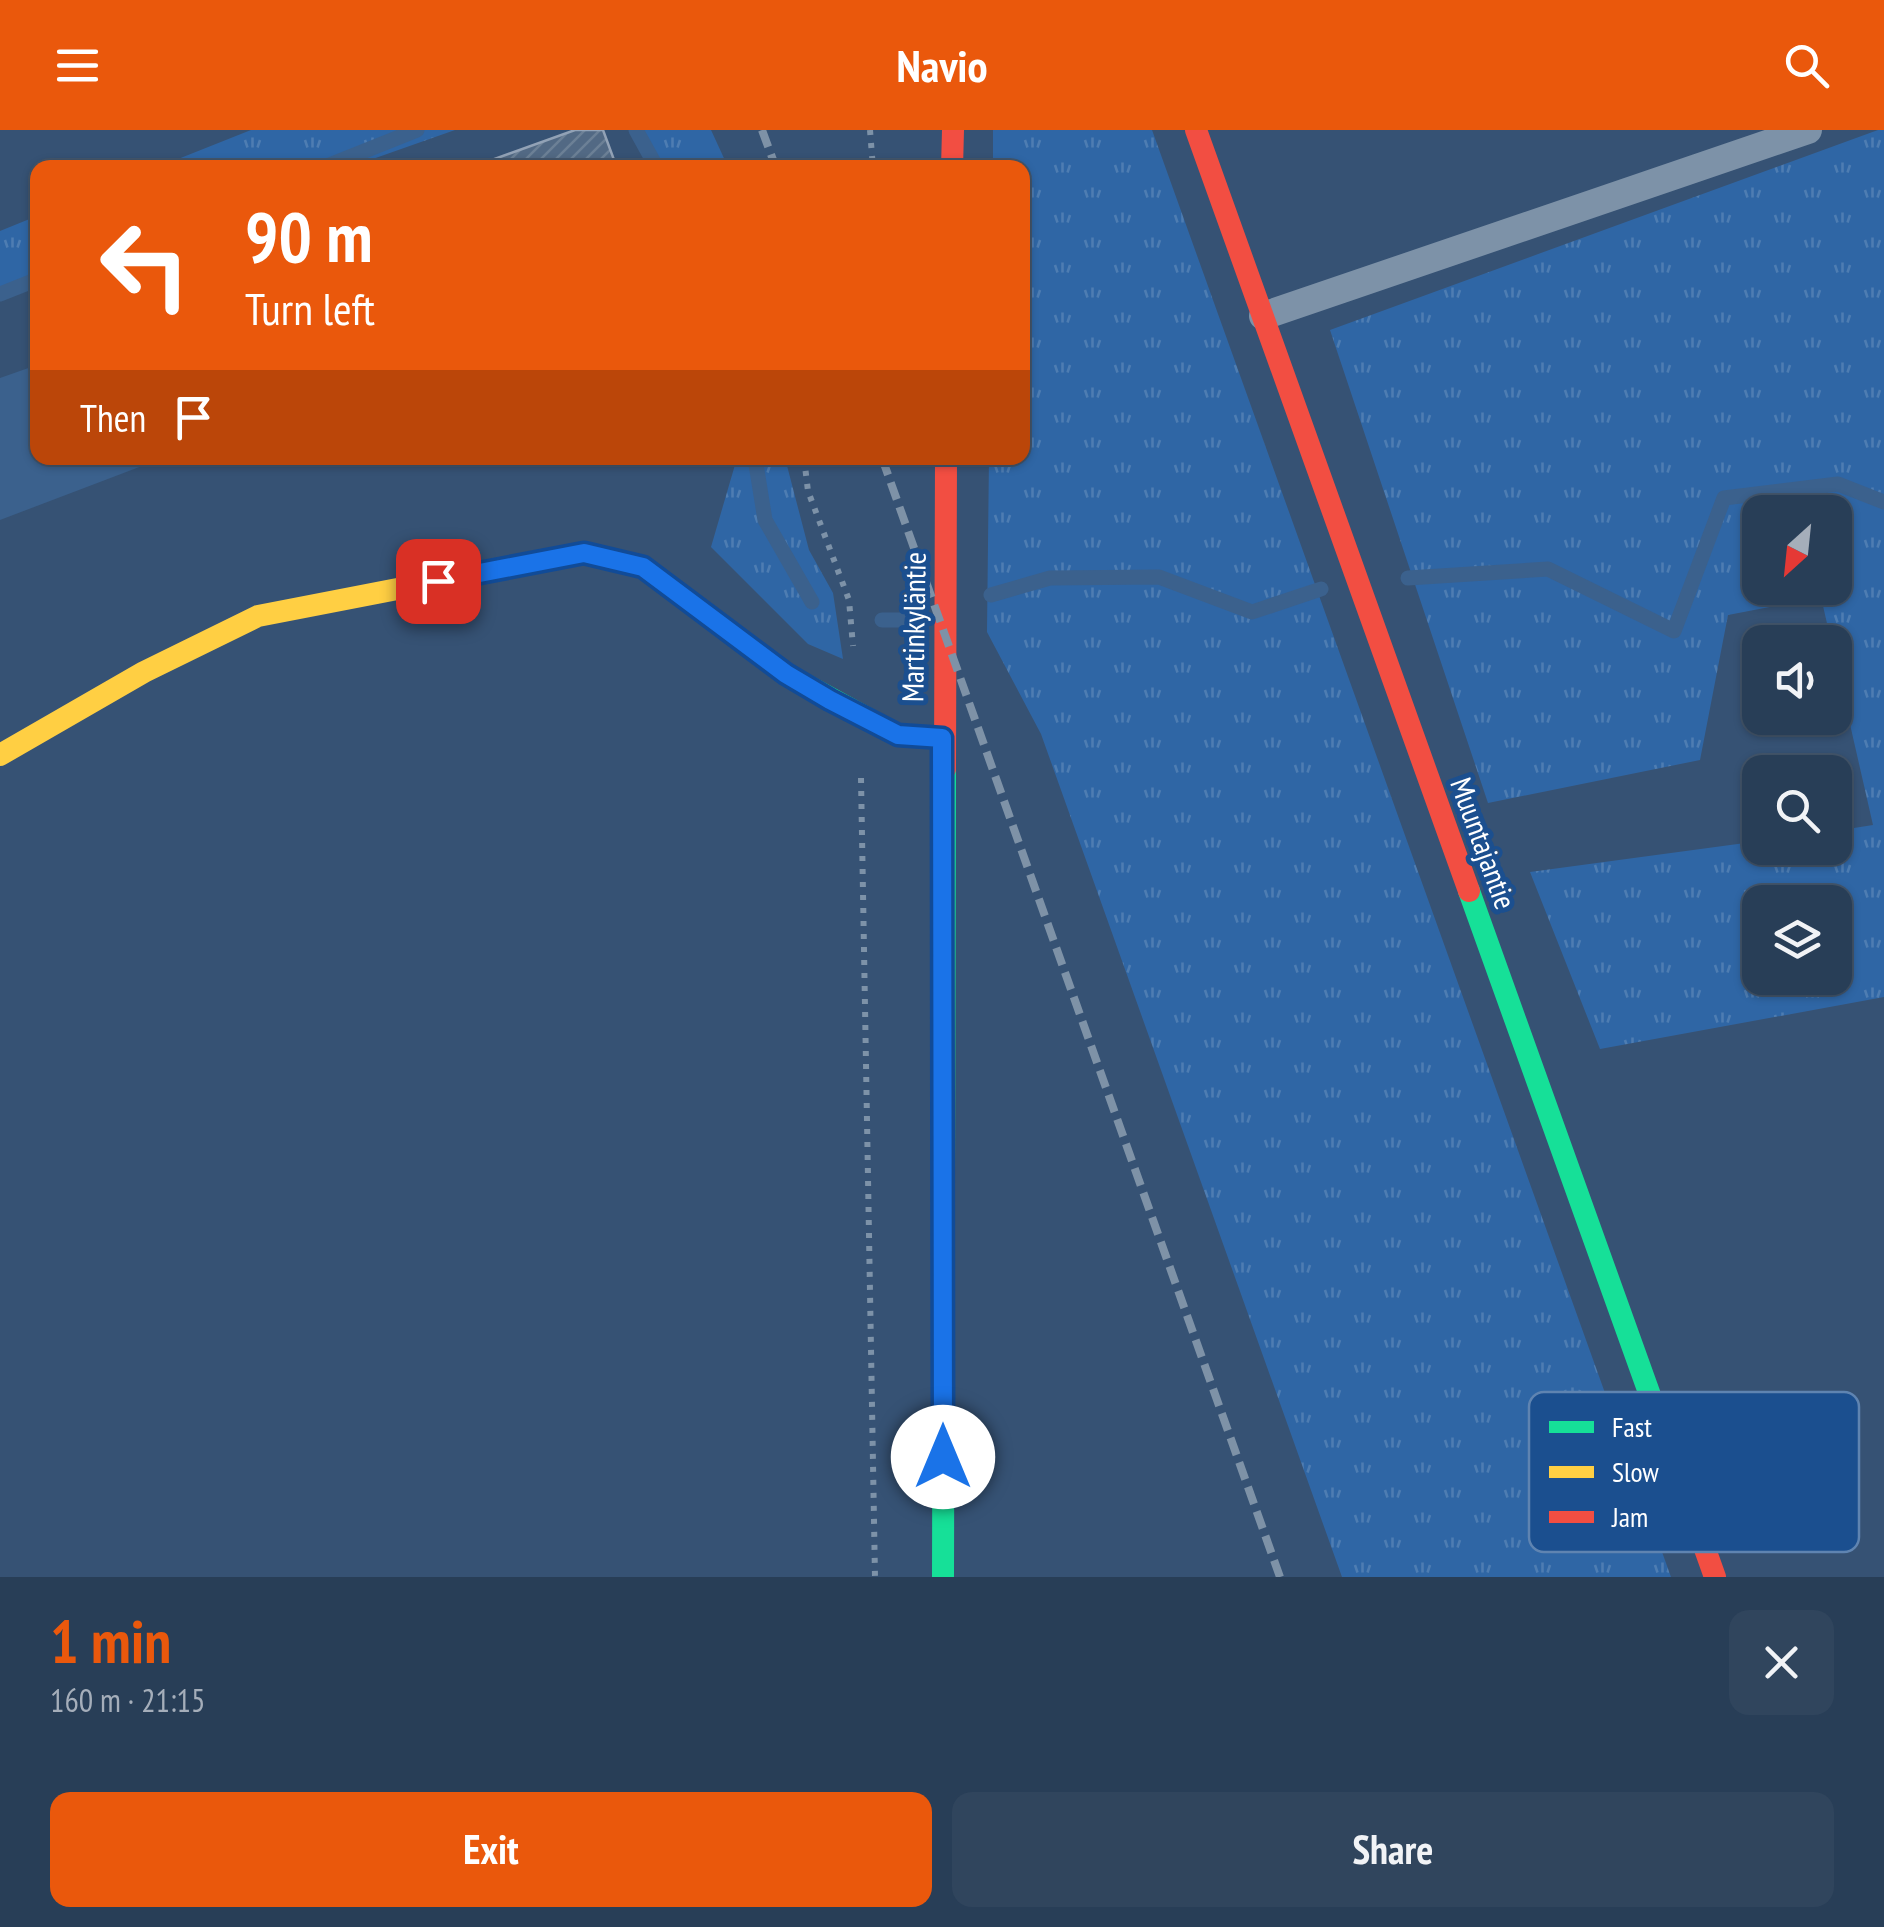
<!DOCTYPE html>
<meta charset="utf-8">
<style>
:root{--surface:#283e57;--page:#30455d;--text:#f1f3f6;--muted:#a5aeba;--line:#44576d;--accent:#ea580c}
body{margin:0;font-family:"PT Sans Narrow",sans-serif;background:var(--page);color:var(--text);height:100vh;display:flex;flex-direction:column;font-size:38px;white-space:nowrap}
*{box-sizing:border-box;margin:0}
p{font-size:32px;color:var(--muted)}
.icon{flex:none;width:55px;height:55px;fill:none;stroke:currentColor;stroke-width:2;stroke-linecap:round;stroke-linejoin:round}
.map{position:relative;height:1447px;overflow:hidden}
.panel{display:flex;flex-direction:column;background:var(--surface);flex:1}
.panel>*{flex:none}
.top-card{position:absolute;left:30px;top:30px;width:1000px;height:305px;border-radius:20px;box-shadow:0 2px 8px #0004,0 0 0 2px var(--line);background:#ea580c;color:#fff;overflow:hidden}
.needle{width:65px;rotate:207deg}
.tools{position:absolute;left:1742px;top:365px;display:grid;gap:20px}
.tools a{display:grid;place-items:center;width:110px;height:110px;border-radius:20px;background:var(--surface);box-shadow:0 2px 8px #0004,0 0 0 2px var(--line);font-size:50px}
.pin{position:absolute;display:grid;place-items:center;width:85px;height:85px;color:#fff;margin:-42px;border-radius:20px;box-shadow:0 5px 15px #0006}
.me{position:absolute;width:110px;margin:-55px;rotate:0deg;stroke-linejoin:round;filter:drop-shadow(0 0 8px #0008)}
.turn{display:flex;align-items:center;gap:35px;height:210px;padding:0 50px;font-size:45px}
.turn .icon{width:130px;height:130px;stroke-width:2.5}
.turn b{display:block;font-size:70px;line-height:85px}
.then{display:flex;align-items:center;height:95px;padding:0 50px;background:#0003;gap:20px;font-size:38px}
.round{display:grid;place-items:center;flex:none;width:105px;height:105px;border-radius:20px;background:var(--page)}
.summary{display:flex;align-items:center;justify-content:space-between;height:170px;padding:0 50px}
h1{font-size:60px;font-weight:700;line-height:75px;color:var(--accent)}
.action{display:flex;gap:20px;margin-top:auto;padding:20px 50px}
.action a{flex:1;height:115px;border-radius:20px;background:var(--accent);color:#fff;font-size:40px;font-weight:700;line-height:115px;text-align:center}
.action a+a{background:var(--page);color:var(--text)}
header{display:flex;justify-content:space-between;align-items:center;height:130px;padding:0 50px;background:var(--accent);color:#fff;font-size:45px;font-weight:700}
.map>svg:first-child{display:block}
.grass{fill:url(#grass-tufts);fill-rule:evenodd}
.water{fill:#3b618d}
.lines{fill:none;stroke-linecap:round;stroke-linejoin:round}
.stream{stroke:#3b618d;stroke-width:15}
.building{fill:url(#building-hatch);stroke:#92a2b6;stroke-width:2.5}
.path{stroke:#7d92a8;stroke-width:6;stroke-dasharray:5 8;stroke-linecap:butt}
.lane{stroke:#7d92a8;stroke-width:28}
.fast{stroke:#16e098;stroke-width:22}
.slow{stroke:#ffcf43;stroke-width:22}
.jam{stroke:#f24e42;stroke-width:22}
.rail{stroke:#7e92a7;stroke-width:8;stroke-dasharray:18 8;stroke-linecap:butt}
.route-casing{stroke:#114b97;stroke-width:25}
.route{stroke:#1a73e8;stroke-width:18}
.labels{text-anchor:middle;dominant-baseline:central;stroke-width:10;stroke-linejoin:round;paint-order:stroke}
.street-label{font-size:30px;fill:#fff;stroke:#1b4f8f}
.key{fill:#1b4f8f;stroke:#5f84b1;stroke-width:2.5}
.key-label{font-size:28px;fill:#fff}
</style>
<header><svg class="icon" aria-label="menu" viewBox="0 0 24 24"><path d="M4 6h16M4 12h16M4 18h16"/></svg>Navio<svg class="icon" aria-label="search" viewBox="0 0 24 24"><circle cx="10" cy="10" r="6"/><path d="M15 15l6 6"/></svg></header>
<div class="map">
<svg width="1884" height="1447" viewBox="0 0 1884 1447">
<defs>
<pattern id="grass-tufts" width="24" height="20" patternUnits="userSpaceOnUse" patternTransform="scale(2.5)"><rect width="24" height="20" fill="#2f66a5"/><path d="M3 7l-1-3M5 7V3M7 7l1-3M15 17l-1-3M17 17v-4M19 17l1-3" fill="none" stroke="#4e7db2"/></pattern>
<pattern id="building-hatch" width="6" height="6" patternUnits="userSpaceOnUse" patternTransform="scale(2.5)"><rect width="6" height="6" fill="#526984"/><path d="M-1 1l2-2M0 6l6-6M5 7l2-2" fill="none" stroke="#6c8096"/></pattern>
</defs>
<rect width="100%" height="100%" fill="#365274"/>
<path class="grass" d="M 251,0 L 455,0 L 350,37 L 158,37 Z
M 643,0 L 711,0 L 728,37 L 663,37 Z
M 993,0 L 1152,0 L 1671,1447 L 1342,1447 L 1041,604 L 987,502 L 989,328 L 1022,328 L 1022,38 L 993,37 Z
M 1878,0 L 1884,0 L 1884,867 L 1600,919 L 1530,742 L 1760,711 L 1760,718 L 1835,718 L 1835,701 L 1873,695 L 1821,467 L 1728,485 L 1700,630 L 1488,673 L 1330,200 ZM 1835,382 L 1835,458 L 1760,458 L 1760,382 ZM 1835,772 L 1835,848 L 1760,848 L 1760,772 Z
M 37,86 L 37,150 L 0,163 L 0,101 Z
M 737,328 L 785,328 L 809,420 L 833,463 L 843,529 L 808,514 L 711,417 Z"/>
<path class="water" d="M 37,235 L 38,328 L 163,328 L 0,390 L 0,248 Z"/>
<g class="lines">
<path class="stream" d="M 636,0 L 657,38
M 322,38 L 417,0
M 0,164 L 38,149
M 755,328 L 765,390 L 812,472
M 1408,448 L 1548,439 L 1674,501 L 1724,368 L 1838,354 L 1884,372
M 991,465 L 1050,448 L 1159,447 L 1252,482 L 1321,459
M 882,490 L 904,490"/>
</g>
<path class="building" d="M 575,0 L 603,0 L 617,38 L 488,38 L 486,32 Z"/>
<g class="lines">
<path class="path" d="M 870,0 L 873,38
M 804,328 L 808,361 L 849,470 L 853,516
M 861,648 L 875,1447"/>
<path class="lane" d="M 1263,186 L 1808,0"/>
<path class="fast" d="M 480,443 L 583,423 L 643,437 L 786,544 L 898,605 L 942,608
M 1469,761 L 1665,1307
M 943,1447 L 945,639"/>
<path class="slow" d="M 0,625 L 144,542 L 258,486 L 480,443"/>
<path class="jam" d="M 1196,0 L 1469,761
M 952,38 L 953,0
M 945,639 L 946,328
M 1665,1307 L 1715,1447"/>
<path class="rail" d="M 762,0 L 776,38
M 882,328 L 1280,1447"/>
</g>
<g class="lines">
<defs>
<path id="route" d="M 438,451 L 584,423 L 643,437 L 786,544 L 830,570 L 898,605 L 942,608 L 943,1327"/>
</defs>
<use href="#route" class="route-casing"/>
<use href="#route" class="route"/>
</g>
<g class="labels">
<g class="street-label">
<text transform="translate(913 497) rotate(-89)">Martinkyläntie</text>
<text transform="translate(1484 713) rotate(70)">Muuntajantie</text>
</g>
</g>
<rect x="1529" y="1262" width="330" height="160" rx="15" class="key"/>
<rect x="1549" y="1291" width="45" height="12" fill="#16e098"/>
<rect x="1549" y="1336" width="45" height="12" fill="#ffcf43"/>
<rect x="1549" y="1381" width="45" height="12" fill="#f24e42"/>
<g class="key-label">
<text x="1612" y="1307">Fast</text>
<text x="1612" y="1352">Slow</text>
<text x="1612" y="1397">Jam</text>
</g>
</svg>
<div class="tools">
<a><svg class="needle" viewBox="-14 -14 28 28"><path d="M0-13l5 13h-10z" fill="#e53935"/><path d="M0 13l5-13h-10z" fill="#a5aeba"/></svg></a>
<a><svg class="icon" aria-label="sound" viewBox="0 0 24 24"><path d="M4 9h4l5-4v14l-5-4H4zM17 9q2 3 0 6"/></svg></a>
<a><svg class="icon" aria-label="search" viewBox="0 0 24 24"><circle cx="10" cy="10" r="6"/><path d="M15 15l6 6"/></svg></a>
<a><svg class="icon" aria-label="layers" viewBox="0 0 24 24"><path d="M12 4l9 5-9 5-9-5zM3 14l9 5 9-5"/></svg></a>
</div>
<div class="pin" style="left:438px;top:451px;background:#d93025"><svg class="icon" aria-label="arrive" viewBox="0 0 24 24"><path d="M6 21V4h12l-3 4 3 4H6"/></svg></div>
<svg class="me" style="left:943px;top:1327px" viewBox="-20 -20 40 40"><circle r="19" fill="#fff"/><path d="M0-13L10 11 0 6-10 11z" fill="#1a73e8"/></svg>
<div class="top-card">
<div class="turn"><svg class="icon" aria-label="left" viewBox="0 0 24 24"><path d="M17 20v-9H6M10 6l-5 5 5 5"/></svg><div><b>90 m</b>Turn left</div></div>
<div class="then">Then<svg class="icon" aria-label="arrive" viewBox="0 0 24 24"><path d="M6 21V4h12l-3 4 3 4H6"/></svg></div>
</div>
</div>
<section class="panel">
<div class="summary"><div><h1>1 min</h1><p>160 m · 21:15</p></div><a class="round"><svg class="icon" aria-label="close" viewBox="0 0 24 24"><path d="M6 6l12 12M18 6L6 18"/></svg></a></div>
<div class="action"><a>Exit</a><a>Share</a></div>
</section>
